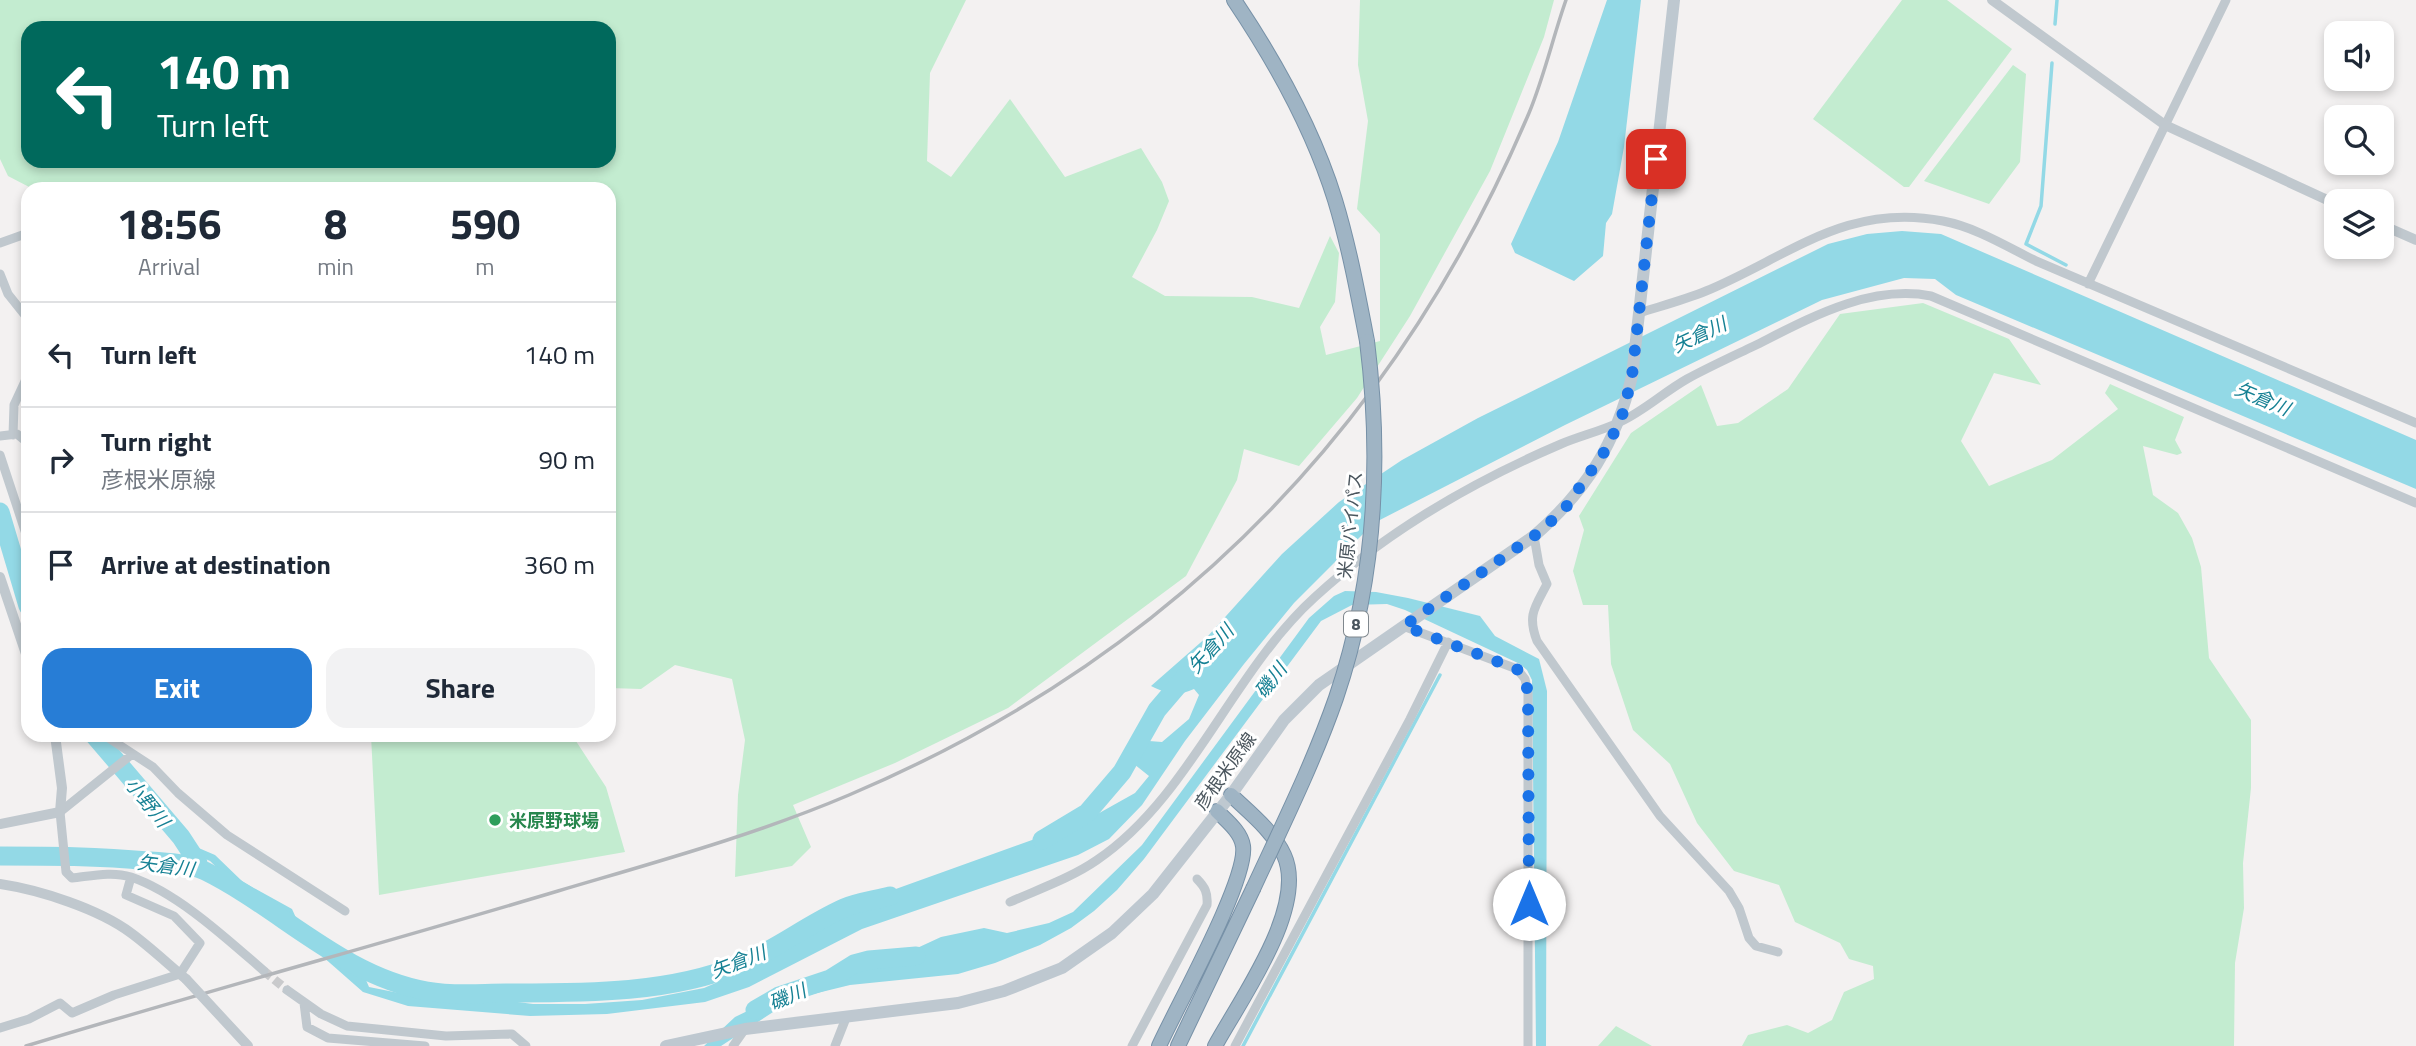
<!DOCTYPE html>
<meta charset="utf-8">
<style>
:root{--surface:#fff;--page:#f2f2f3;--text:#1f2937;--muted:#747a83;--line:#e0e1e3;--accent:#277dd6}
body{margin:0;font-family:"Titillium Web","Noto Sans JP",sans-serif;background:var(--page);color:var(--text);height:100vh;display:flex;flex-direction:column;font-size:26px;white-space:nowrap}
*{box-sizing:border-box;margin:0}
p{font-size:23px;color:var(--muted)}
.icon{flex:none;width:38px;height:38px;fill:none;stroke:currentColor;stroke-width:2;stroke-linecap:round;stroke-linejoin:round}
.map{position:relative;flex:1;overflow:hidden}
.panel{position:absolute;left:21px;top:182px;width:595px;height:560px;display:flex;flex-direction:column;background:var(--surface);border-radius:21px;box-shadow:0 4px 10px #0003}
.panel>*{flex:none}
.banner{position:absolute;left:21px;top:21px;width:595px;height:147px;border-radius:21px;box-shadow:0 4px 10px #0003;background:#00695c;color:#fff;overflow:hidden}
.buttons{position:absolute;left:2324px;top:21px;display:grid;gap:14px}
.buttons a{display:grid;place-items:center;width:70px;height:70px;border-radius:14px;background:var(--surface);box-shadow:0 4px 10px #0003;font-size:35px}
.pin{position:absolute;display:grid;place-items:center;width:60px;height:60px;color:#fff;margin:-30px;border-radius:14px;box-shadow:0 4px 10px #0006}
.me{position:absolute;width:77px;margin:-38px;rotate:0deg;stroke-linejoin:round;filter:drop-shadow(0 0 5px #0008)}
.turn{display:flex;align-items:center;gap:24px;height:147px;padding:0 21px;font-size:32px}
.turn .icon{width:91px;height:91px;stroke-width:2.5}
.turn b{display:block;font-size:49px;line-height:60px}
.eta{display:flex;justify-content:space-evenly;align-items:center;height:119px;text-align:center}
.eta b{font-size:42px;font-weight:700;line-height:49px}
.action{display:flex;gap:14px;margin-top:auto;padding:14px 21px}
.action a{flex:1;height:80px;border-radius:21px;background:var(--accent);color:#fff;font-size:28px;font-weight:700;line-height:80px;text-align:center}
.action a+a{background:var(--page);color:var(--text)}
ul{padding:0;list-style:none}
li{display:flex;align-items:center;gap:21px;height:105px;padding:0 21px;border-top:2px solid var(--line)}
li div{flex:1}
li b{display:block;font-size:26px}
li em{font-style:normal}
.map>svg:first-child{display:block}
.green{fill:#c3ecd0;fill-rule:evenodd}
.water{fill:#93d9e6}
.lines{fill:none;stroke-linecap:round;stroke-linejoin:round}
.stream{stroke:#93d9e6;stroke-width:3.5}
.river{stroke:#93d9e6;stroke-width:19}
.minor-tunnel{stroke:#c9cacc;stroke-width:9;stroke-dasharray:9 4.5;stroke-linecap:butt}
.trunk-casing{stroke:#7791a7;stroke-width:16}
.minor{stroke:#c0c8ce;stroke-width:9}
.tertiary{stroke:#c0c8ce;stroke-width:10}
.secondary{stroke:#bec8d0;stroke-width:12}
.trunk{stroke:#9fb4c4;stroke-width:14}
.rail{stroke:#b3b6ba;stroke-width:3.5}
.trunk-bridge-casing{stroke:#7791a7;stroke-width:16;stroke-linecap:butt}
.tertiary-bridge{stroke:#c0c8ce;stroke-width:10}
.trunk-bridge{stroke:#9fb4c4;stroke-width:14}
.route{stroke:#1a73e8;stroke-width:12;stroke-dasharray:0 21.6}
.leisure-dot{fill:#2e9e5b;stroke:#fff;stroke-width:2.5}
.labels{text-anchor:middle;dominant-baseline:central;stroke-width:6;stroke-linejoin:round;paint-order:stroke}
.shield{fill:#fff;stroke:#80888e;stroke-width:2}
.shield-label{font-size:16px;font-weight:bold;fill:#4a555d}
.street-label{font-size:18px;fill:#4a555d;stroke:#fff}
.leisure-label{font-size:18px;font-weight:bold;fill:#27864d;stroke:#fff;text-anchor:start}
.water-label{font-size:19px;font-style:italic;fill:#168194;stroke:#fff}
</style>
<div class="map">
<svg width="2416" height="1046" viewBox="0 0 2416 1046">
<rect width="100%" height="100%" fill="#f3f1f1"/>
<path class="green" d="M 0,0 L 966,0 L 930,73 L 927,161 L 951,177 L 1010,99 L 1065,177 L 1141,148 L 1162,182 L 1169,201 L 1157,230 L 1132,277 L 1165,296 L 1252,297 L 1299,308 L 1330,236 L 1339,253 L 1335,302 L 1320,327 L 1326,355 L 1380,341 L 1380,234 L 1357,209 L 1368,121 L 1358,65 L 1360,0 L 1554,0 L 1544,37 L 1490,171 L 1410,316 L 1357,398 L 1299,466 L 1244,449 L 1237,480 L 1186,576 L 1008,708 L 895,763 L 793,805 L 811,847 L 792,866 L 735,877 L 738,795 L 745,740 L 732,679 L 675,665 L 641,689 L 609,688 L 609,189 L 33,189 L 8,176 L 0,159 ZM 28,28 L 609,28 L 609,161 L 28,161 Z
M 1902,0 L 1947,0 L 2012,49 L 1909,187 L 1904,187 L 1813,119 Z
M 2013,65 L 2026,74 L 2020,162 L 1989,204 L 1924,181 Z
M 1923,303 L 2009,339 L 2041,385 L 1994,373 L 1961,441 L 1989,486 L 2052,460 L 2118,409 L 2105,393 L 2110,384 L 2184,417 L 2175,440 L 2182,453 L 2177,455 L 2143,446 L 2153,495 L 2178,513 L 2192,538 L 2201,567 L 2209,658 L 2251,720 L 2251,788 L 2243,863 L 2244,908 L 2235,963 L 2234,1046 L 1742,1046 L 1748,1035 L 1787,1025 L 1808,1033 L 1832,1020 L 1844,992 L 1874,979 L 1873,966 L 1849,959 L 1840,943 L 1795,922 L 1779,885 L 1734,871 L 1697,823 L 1670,764 L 1633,730 L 1611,664 L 1608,605 L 1583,605 L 1573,571 L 1584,530 L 1579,516 L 1631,433 L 1701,385 L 1717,426 L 1738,423 L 1788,389 L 1840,314 Z
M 371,735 L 572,735 L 606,787 L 625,852 L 379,895 Z
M 1616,1026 L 1652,1046 L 1598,1046 Z"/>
<path class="water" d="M 1607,0 L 1641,0 L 1624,147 L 1612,214 L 1606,223 L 1603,256 L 1574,281 L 1515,253 L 1511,244 L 1558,142 Z
M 1902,231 L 1941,234 L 2416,440 L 2416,489 L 2001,314 L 1956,295 L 1935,279 L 1904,278 L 1822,300 L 1565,425 L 1374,523 L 1294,603 L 1244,664 L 1185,741 L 1142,805 L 1109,839 L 1078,855 L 862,929 L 749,987 L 705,1002 L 607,1014 L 530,1016 L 408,1006 L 363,992 L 289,927 L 280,913 L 238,888 L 210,861 L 181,848 L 180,840 L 215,855 L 243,882 L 292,909 L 297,920 L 310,929 L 317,940 L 363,973 L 369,987 L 409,995 L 472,1002 L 495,999 L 533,1004 L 585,1004 L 642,1000 L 704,988 L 755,966 L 836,915 L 893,890 L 1085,821 L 1135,793 L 1149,776 L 1134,764 L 1128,745 L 1137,736 L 1149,741 L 1162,742 L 1189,719 L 1199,695 L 1194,689 C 1177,697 1168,694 1151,686 L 1208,636 L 1282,554 L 1339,502 L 1402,460 L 1478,418 L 1828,244 L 1867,234 Z
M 1345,591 L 1376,592 L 1408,598 L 1480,616 L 1495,636 L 1539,659 L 1547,691 L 1546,1046 L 1536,1046 L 1532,680 L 1527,670 L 1520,664 L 1405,610 L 1387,604 L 1352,605 L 1321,621 L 1144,859 L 1117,890 L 1094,911 L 1071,928 L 1040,945 L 995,963 L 958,974 L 850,985 L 793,999 L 721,1046 L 704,1046 L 735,1017 L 812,980 L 902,955 L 941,937 L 984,928 L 1007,933 L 1049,923 L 1073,912 L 1142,845 L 1309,618 L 1334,596 Z"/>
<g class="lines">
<path class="stream" d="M 2055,24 L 2057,0
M 2052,63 L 2041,206 L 2026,244 L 2066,265
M 1243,1046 L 1440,675"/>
<path class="river" d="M 0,512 L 28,606
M 94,735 L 181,837 L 198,863
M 1042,840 L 1087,813 L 1122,772 L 1157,710 L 1186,676
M 0,856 C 50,856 99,856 148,861 C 166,862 188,863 205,871 C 280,908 342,976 427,991 C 452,996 481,993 506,993 C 583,993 669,994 741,964 C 777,949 808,924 844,908 C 858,902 875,900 890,896
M 755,1010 L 779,996 L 830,979 L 854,964 L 869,960 L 916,956"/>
<path class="minor-tunnel" d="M 264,971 L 287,990"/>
<defs>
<path id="trunk" d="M 1234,0 C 1275,61 1313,129 1335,200 C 1349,246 1358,294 1367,341
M 1159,1046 C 1176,1008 1248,880 1243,846 C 1241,832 1227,821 1217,811
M 1178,1046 L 1253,889
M 1215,1046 C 1240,1000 1308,907 1284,855 C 1273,831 1250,813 1231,795"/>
</defs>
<use href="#trunk" class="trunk-casing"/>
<path class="minor" d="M 0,243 L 28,233
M 0,274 L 8,294 L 28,319
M 2088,284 L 2226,0
M 1639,313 C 1661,306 1684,300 1706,291 C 1788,257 1846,202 1943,221 C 1975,227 2006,246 2036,261 L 2416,423
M 13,435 L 14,405 L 28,375
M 0,436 L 17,434 L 28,443
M 0,455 L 28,540
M 1534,536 L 1539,565 L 1547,584 C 1535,607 1527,615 1537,641 L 1660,816 L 1729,891 L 1739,908 L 1749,938 L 1756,946 L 1778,952
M 1403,626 L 1517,669 L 1525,679 L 1528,693 L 1528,1046
M 104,735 L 153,767 L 178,793 L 227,835 L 345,911
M 131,755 L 60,812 L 66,872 L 72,878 C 91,876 112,871 131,877 C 178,893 227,939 264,971
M 1010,902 C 1039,889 1071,878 1097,860 C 1190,797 1232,672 1315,597 C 1386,532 1472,482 1561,444 C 1580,436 1601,431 1620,422 C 1644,411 1664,392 1687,379 C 1709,367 1731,357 1754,346 C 1808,319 1869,284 1931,296 L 2416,503
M 287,990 L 321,1014 L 347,1026 L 446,1036 L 512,1034 L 526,1046
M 304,1003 L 307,1027 L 328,1038 L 425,1046
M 0,1028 L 29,1019 L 60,1003 L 72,1013 L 114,995 L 180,974 L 200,943 L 174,916 L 126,895 L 131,877
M 733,1046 L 745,1029
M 835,1046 L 846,1018
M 1132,1046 L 1207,905 C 1208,893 1205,887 1197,879
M 1235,1046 L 1410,719 L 1448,642"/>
<path class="tertiary" d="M 1992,0 L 2165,125 L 2336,204
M 2382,225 L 2416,240
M 0,577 L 28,660
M 0,824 L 60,812 L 62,788 L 55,735
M 0,884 C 40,890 99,909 131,933 C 150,947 168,964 186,979"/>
<path class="secondary" d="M 666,1046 L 745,1029 L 958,1003 L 1004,991 L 1062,968 L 1112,933 L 1153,894 L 1231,795 L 1284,720 L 1319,685 L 1534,536 C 1586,491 1616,444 1632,376 L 1674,0"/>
<use href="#trunk" class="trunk"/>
<path class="rail" d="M 26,1046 C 203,992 381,944 558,891 C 656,862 755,835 849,795 C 1167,660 1394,431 1529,113 C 1544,77 1553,37 1566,0"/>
<defs>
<path id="trunk-bridge" d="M 1253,889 C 1282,826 1313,764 1336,698 C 1375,583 1382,461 1367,341"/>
</defs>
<use href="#trunk-bridge" class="trunk-bridge-casing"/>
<path class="tertiary-bridge" d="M 186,979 L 248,1046"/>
<use href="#trunk-bridge" class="trunk-bridge"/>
</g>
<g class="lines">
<path class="route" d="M 1529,904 L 1528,693 L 1525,679 L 1517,669 L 1404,626 L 1534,536 L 1564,510 L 1607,448 L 1623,413 L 1632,376 L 1656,159"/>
</g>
<circle class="leisure-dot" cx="495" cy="820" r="7"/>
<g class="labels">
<rect class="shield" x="1344" y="611.5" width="24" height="25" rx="5"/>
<g class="shield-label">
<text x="1356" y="624">8</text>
</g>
<g class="street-label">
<text transform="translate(1350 525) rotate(-84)">米原バイパス</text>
<text transform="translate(1225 771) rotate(-54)">彦根米原線</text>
</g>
<g class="leisure-label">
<text x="509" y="820">米原野球場</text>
</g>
<g class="water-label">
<text transform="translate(1699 334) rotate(-25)">矢倉川</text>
<text transform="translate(2263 398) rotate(23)">矢倉川</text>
<text transform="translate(1210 648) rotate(-48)">矢倉川</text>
<text transform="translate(1270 680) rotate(-52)">磯川</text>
<text transform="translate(148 802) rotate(51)">小野川</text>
<text transform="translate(166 865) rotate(8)">矢倉川</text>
<text transform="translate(738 961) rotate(-21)">矢倉川</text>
<text transform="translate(787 996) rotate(-23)">磯川</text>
</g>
</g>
</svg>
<div class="buttons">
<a><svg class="icon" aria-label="sound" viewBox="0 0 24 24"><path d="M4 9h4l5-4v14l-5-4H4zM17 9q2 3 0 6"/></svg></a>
<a><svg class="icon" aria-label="search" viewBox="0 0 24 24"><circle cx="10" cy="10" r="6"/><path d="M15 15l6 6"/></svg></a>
<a><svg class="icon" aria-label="layers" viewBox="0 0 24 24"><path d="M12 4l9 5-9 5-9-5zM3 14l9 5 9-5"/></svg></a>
</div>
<div class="pin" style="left:1656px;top:159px;background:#d93025"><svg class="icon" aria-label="arrive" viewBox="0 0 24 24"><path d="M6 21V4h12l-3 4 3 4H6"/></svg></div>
<svg class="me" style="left:1529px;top:904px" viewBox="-20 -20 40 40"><circle r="19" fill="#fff"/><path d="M0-13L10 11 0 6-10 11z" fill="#1a73e8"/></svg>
<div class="banner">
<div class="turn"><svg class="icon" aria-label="left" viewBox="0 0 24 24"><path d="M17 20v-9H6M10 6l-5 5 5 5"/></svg><div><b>140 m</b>Turn left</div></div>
</div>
<section class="panel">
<div class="eta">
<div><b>18:56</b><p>Arrival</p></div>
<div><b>8</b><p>min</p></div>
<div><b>590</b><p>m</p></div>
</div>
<ul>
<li><svg class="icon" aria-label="left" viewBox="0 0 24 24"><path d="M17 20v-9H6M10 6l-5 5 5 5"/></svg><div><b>Turn left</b></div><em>140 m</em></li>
<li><svg class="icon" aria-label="right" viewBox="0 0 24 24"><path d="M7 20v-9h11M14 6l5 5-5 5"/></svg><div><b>Turn right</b><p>彦根米原線</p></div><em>90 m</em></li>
<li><svg class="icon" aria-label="arrive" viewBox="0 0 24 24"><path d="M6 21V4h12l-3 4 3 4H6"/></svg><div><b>Arrive at destination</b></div><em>360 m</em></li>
</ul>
<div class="action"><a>Exit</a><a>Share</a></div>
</section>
</div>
